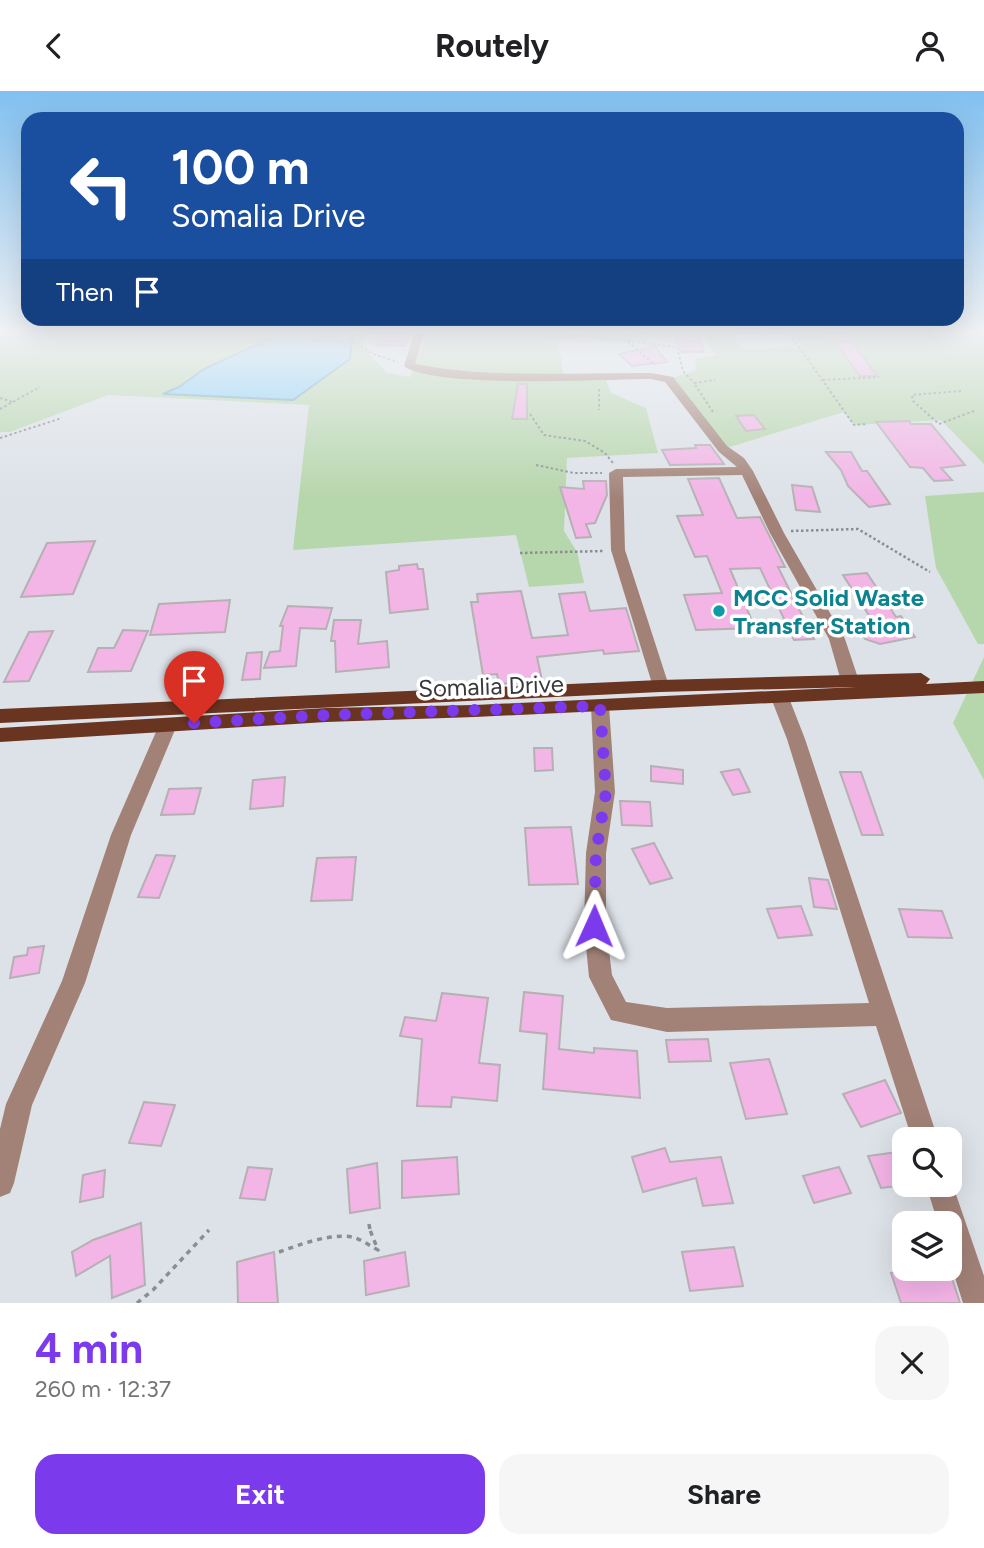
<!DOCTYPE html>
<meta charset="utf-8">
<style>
:root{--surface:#fff;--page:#f6f6f6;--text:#202124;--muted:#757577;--accent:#7c3aed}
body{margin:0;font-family:Figtree,sans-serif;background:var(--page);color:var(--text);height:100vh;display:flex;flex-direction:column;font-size:26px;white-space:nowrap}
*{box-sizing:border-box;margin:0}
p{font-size:23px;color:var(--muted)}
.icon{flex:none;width:38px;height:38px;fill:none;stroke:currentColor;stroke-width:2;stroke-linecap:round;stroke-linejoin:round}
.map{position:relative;height:1212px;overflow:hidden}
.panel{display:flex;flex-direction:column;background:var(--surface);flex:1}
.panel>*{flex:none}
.hud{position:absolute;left:21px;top:21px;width:943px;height:214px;border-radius:21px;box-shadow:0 7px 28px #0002;background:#1a4fa0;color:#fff;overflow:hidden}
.controls{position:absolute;left:892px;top:1036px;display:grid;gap:14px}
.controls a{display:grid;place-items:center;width:70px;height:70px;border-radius:14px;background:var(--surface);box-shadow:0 7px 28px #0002;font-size:35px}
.pin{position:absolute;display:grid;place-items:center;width:60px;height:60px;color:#fff;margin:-72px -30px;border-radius:50% 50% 50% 0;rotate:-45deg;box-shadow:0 0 7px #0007}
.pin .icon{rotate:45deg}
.me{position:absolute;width:77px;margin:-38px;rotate:1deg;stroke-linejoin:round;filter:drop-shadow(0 0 5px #0008)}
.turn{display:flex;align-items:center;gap:24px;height:147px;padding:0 35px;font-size:32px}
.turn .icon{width:91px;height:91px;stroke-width:2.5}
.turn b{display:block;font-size:49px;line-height:60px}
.then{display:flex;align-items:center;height:66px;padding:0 35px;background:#0003;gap:14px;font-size:26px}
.round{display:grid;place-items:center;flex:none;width:74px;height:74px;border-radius:21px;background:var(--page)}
.overview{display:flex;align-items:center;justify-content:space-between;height:119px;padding:0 35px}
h1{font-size:42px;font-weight:700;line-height:52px;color:var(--accent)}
.cta{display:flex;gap:14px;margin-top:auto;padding:14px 35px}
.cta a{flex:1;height:80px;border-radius:21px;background:var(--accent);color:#fff;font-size:28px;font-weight:700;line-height:80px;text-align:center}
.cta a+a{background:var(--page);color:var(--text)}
header{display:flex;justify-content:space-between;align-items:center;height:91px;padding:0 35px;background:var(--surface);font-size:32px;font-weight:700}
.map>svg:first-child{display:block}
.green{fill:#b6d6ab}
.water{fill:#86d1fc;stroke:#6ea3c2;stroke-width:2}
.building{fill:#f3b4e6;stroke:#b6b0b4;stroke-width:2}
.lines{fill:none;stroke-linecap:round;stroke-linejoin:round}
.path-far2{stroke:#8a8e92;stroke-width:2;stroke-dasharray:2.5 2.5;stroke-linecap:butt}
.path-far1{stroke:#8a8e92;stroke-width:2.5;stroke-dasharray:2.5 2.5;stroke-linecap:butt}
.path{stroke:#8a8e92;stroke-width:3.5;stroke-dasharray:5 5;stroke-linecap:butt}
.minor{fill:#a28277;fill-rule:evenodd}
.major{fill:#693420;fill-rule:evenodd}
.route{stroke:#7c3aed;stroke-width:12;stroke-dasharray:0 21.6}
.culture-dot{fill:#0f9aa8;stroke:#fff;stroke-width:2.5}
.labels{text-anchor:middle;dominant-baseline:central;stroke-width:7;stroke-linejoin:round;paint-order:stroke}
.culture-label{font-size:24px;font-weight:bold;fill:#0d838f;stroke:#fff;text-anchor:start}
.street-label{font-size:24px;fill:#37393b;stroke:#fff}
</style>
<header><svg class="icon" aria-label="back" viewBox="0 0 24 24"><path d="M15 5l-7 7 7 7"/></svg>Routely<svg class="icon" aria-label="person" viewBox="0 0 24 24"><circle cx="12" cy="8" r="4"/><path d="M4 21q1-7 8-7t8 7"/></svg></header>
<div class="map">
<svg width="984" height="1212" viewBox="0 0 984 1212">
<rect width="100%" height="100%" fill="#dde2e8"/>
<path class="green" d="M 0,239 L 270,239 L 269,248 L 204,278 L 179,296 L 165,302 L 293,309 L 350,268 L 353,239 L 370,239 L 359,252 L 387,282 L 410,286 L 428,239 L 727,239 L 742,258 L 803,256 L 791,239 L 984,239 L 984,373 L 941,329 L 854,334 L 844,321 L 723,358 L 669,288 L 696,279 L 695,268 L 715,265 L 704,246 L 672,246 L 615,252 L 584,246 L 558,249 L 564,286 L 604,284 L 611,302 L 646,317 L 658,362 L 567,367 L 564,440 L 577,461 L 584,492 L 529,496 L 516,444 L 293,459 L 309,314 L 108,304 L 10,341 L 0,341 Z
M 984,401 L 984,553 L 978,553 L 936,477 L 925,405 Z
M 984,566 L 984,689 L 953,632 Z"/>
<path class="water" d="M 270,239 L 353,239 L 350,268 L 293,309 L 163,303 L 179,296 L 204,278 L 269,248 Z"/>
<path class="building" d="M 381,239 L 410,239 L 405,255 L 375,254 Z
M 846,242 L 877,285 L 860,285 L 829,243 Z
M 684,246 L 699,246 L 704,261 L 681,261 L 675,247 Z
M 655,255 L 667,271 L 632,275 L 619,263 Z
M 518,293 L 527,293 L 527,328 L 512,328 Z
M 754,324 L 765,338 L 746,340 L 736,325 Z
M 909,330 L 911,333 L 931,333 L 965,374 L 941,377 L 952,389 L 934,390 L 923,377 L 910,376 L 876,331 Z
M 695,354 L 710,354 L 724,373 L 670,374 L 662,359 L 696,357 Z
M 826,361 L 851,361 L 862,380 L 867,380 L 890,413 L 869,416 L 848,395 L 841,379 Z
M 719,387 L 737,427 L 760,426 L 785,476 L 778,476 L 814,548 L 794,549 L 760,477 L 730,478 L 755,537 L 696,539 L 684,504 L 722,502 L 707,465 L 695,466 L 677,425 L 703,424 L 688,388 Z
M 583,390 L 606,390 L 607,404 L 595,432 L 586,433 L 591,446 L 576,447 L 560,396 L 584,398 Z
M 792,394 L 812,396 L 820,421 L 796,419 Z
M 95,450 L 73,503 L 21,506 L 47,452 Z
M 417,473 L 418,478 L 423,478 L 428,518 L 390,522 L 386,481 L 399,479 L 399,475 Z
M 867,482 L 896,526 L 901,525 L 915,546 L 880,553 L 865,548 L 852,528 L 875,534 L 843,484 Z
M 521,500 L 532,547 L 568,544 L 559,503 L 585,501 L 590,520 L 626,517 L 639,560 L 604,563 L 603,559 L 537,566 L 542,589 L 499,593 L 497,583 L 483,584 L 471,511 L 478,511 L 477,503 Z
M 230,509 L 225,541 L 150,544 L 159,513 Z
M 288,515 L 332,517 L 326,538 L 300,537 L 296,575 L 264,577 L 270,561 L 280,560 L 283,535 L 280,535 Z
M 334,529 L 361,529 L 358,553 L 387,550 L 389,576 L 336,581 L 335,550 L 331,550 Z
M 123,539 L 148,540 L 131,580 L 88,581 L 98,557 L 114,557 Z
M 53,540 L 29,590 L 4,591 L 29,541 Z
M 262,561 L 260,588 L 242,589 L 247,562 Z
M 534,657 L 552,657 L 553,679 L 535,680 Z
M 651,675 L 683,679 L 683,693 L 651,690 Z
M 739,678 L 750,701 L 733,704 L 721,681 Z
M 840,681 L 861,681 L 883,744 L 862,744 Z
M 285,686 L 283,715 L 250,718 L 253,689 Z
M 201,697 L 194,723 L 161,724 L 169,698 Z
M 620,710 L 650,711 L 652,735 L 622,734 Z
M 571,736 L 578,793 L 529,794 L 525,737 Z
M 654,752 L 672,787 L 650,793 L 632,758 Z
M 156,764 L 175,765 L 159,807 L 138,806 Z
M 356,766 L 352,809 L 311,810 L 317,767 Z
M 809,787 L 828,789 L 837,818 L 814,816 Z
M 801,815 L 812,844 L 778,847 L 767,818 Z
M 899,818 L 942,820 L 952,847 L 908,846 Z
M 44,855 L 39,882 L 10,887 L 14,866 L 27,864 L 28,857 Z
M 524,901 L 563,905 L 559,958 L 594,962 L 594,957 L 637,960 L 640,1007 L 543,998 L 547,943 L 520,940 Z
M 442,902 L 488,907 L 479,972 L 500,974 L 497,1010 L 452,1006 L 451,1016 L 417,1015 L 422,948 L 400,945 L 405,926 L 436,930 Z
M 708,948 L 711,970 L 669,971 L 666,949 Z
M 769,968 L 787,1023 L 746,1028 L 730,972 Z
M 885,989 L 901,1022 L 861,1036 L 843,1003 Z
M 144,1011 L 175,1014 L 161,1055 L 129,1052 Z
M 665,1057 L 670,1071 L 721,1066 L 733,1112 L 703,1115 L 696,1087 L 643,1101 L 632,1066 Z
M 905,1060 L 905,1094 L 881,1097 L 868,1065 Z
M 457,1066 L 459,1103 L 402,1107 L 402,1070 Z
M 377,1072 L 380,1117 L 350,1122 L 347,1078 Z
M 248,1076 L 272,1078 L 265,1109 L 240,1107 Z
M 839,1076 L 851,1102 L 814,1112 L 803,1085 Z
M 105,1079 L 103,1106 L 80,1111 L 83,1084 Z
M 141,1132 L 145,1194 L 112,1207 L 110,1165 L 76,1185 L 72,1161 L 93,1149 Z
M 734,1156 L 743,1195 L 690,1200 L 682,1161 Z
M 274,1161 L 278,1212 L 238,1212 L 237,1171 Z
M 405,1161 L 409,1195 L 366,1204 L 364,1170 Z
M 949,1178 L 960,1212 L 901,1212 L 891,1182 Z"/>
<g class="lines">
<path class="path-far2" d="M 575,239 L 585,242
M 787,239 L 854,334 L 867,333
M 793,246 L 825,246
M 543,247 L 586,245 L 677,256 L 683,280 L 694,292
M 620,248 L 636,243 L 662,241 L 661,239
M 312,250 L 358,252 L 373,263 L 398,271
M 628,251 L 655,274
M 823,289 L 879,286
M 599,298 L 599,319
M 961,300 L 912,304 L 913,310 L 939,333 L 974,320
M 0,307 L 13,311
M 0,318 L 40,296
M 713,321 L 694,292 L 715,289
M 530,323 L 544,344 L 585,350 L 605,362 L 613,372
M 0,347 L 62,327
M 536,374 L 574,382 L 602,382"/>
<path class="path-far1" d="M 791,440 L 858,438 L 930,481
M 520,462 L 604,460"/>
<path class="path" d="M 369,1133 L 370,1139
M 369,1133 L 370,1139
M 279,1161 C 299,1154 330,1142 352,1146 C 361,1148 370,1155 378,1159 L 370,1139
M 137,1212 L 153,1199 L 209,1139"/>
<path class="minor" d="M 415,239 L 425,239 L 415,273 C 493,288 572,281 651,282 L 673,286 L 727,355 L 744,367 L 753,380 L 784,442 L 845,548 L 859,590 L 856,594 L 844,594 L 841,590 L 829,548 L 770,442 L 742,384 L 623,386 L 625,459 L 669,595 L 660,601 L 654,599 L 611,459 L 609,382 L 616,378 L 737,376 L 719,361 L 665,291 L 651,288 C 604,288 436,298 404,275 Z
M 780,601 L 786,603 L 789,607 L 805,648 L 938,1048 L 912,1048 L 876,935 L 667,941 L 611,929 L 589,886 L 584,835 L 586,762 L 595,701 L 591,615 L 594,610 L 606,610 L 609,615 L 615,701 L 606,762 L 606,835 L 612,884 L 626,911 L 667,917 L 869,912 L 787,648 L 771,607 L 774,603 Z
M 168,627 L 174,629 L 177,634 L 131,744 L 85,892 L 32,1014 L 14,1092 L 10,1102 L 0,1106 L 0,1038 L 6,1013 L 62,890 L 111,744 L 159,634 L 162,629 Z
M 950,1086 L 984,1185 L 984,1212 L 963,1212 L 950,1171 L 950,1132 L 938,1132 L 926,1094 L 950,1094 Z"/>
<path class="major" d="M 921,582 L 930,588 L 926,593 L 984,590 L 984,602 L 475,626 L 326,631 L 0,651 L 0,637 L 326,617 L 475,614 L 856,596 L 660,601 L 0,632 L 0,618 L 660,589 Z"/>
</g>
<linearGradient id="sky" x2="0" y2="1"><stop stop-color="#81c0f0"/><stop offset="0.59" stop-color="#f0f2f5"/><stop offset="1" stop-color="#f0f2f5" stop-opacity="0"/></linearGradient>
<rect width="984" height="408" fill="url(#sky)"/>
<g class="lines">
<path class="route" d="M 194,632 L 326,624 L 600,615 L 606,701 L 596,762 L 594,835"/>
</g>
<circle class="culture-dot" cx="719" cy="520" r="7"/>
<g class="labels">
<g class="culture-label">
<text x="733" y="506">MCC Solid Waste<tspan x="733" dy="28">Transfer Station</tspan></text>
</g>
<g class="street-label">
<text transform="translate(491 595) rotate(-2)">Somalia Drive</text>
</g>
</g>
</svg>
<div class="controls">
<a><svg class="icon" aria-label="search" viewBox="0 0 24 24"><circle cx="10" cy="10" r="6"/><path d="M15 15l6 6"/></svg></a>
<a><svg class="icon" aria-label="layers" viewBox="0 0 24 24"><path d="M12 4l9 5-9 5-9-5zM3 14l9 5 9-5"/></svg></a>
</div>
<div class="pin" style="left:194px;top:632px;background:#d93025"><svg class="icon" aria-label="arrive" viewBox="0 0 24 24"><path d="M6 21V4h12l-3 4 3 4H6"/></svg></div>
<svg class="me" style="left:594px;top:835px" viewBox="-20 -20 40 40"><path d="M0-17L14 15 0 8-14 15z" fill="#7c3aed" stroke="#fff" stroke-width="4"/></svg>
<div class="hud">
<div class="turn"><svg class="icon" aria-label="left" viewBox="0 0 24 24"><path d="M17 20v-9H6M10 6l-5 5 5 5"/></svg><div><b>100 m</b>Somalia Drive</div></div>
<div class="then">Then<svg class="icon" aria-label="arrive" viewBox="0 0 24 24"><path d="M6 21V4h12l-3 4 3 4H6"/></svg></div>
</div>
</div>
<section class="panel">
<div class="overview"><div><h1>4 min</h1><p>260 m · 12:37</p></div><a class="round"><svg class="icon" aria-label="close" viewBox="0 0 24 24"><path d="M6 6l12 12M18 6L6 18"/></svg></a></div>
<div class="cta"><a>Exit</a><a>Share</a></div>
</section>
